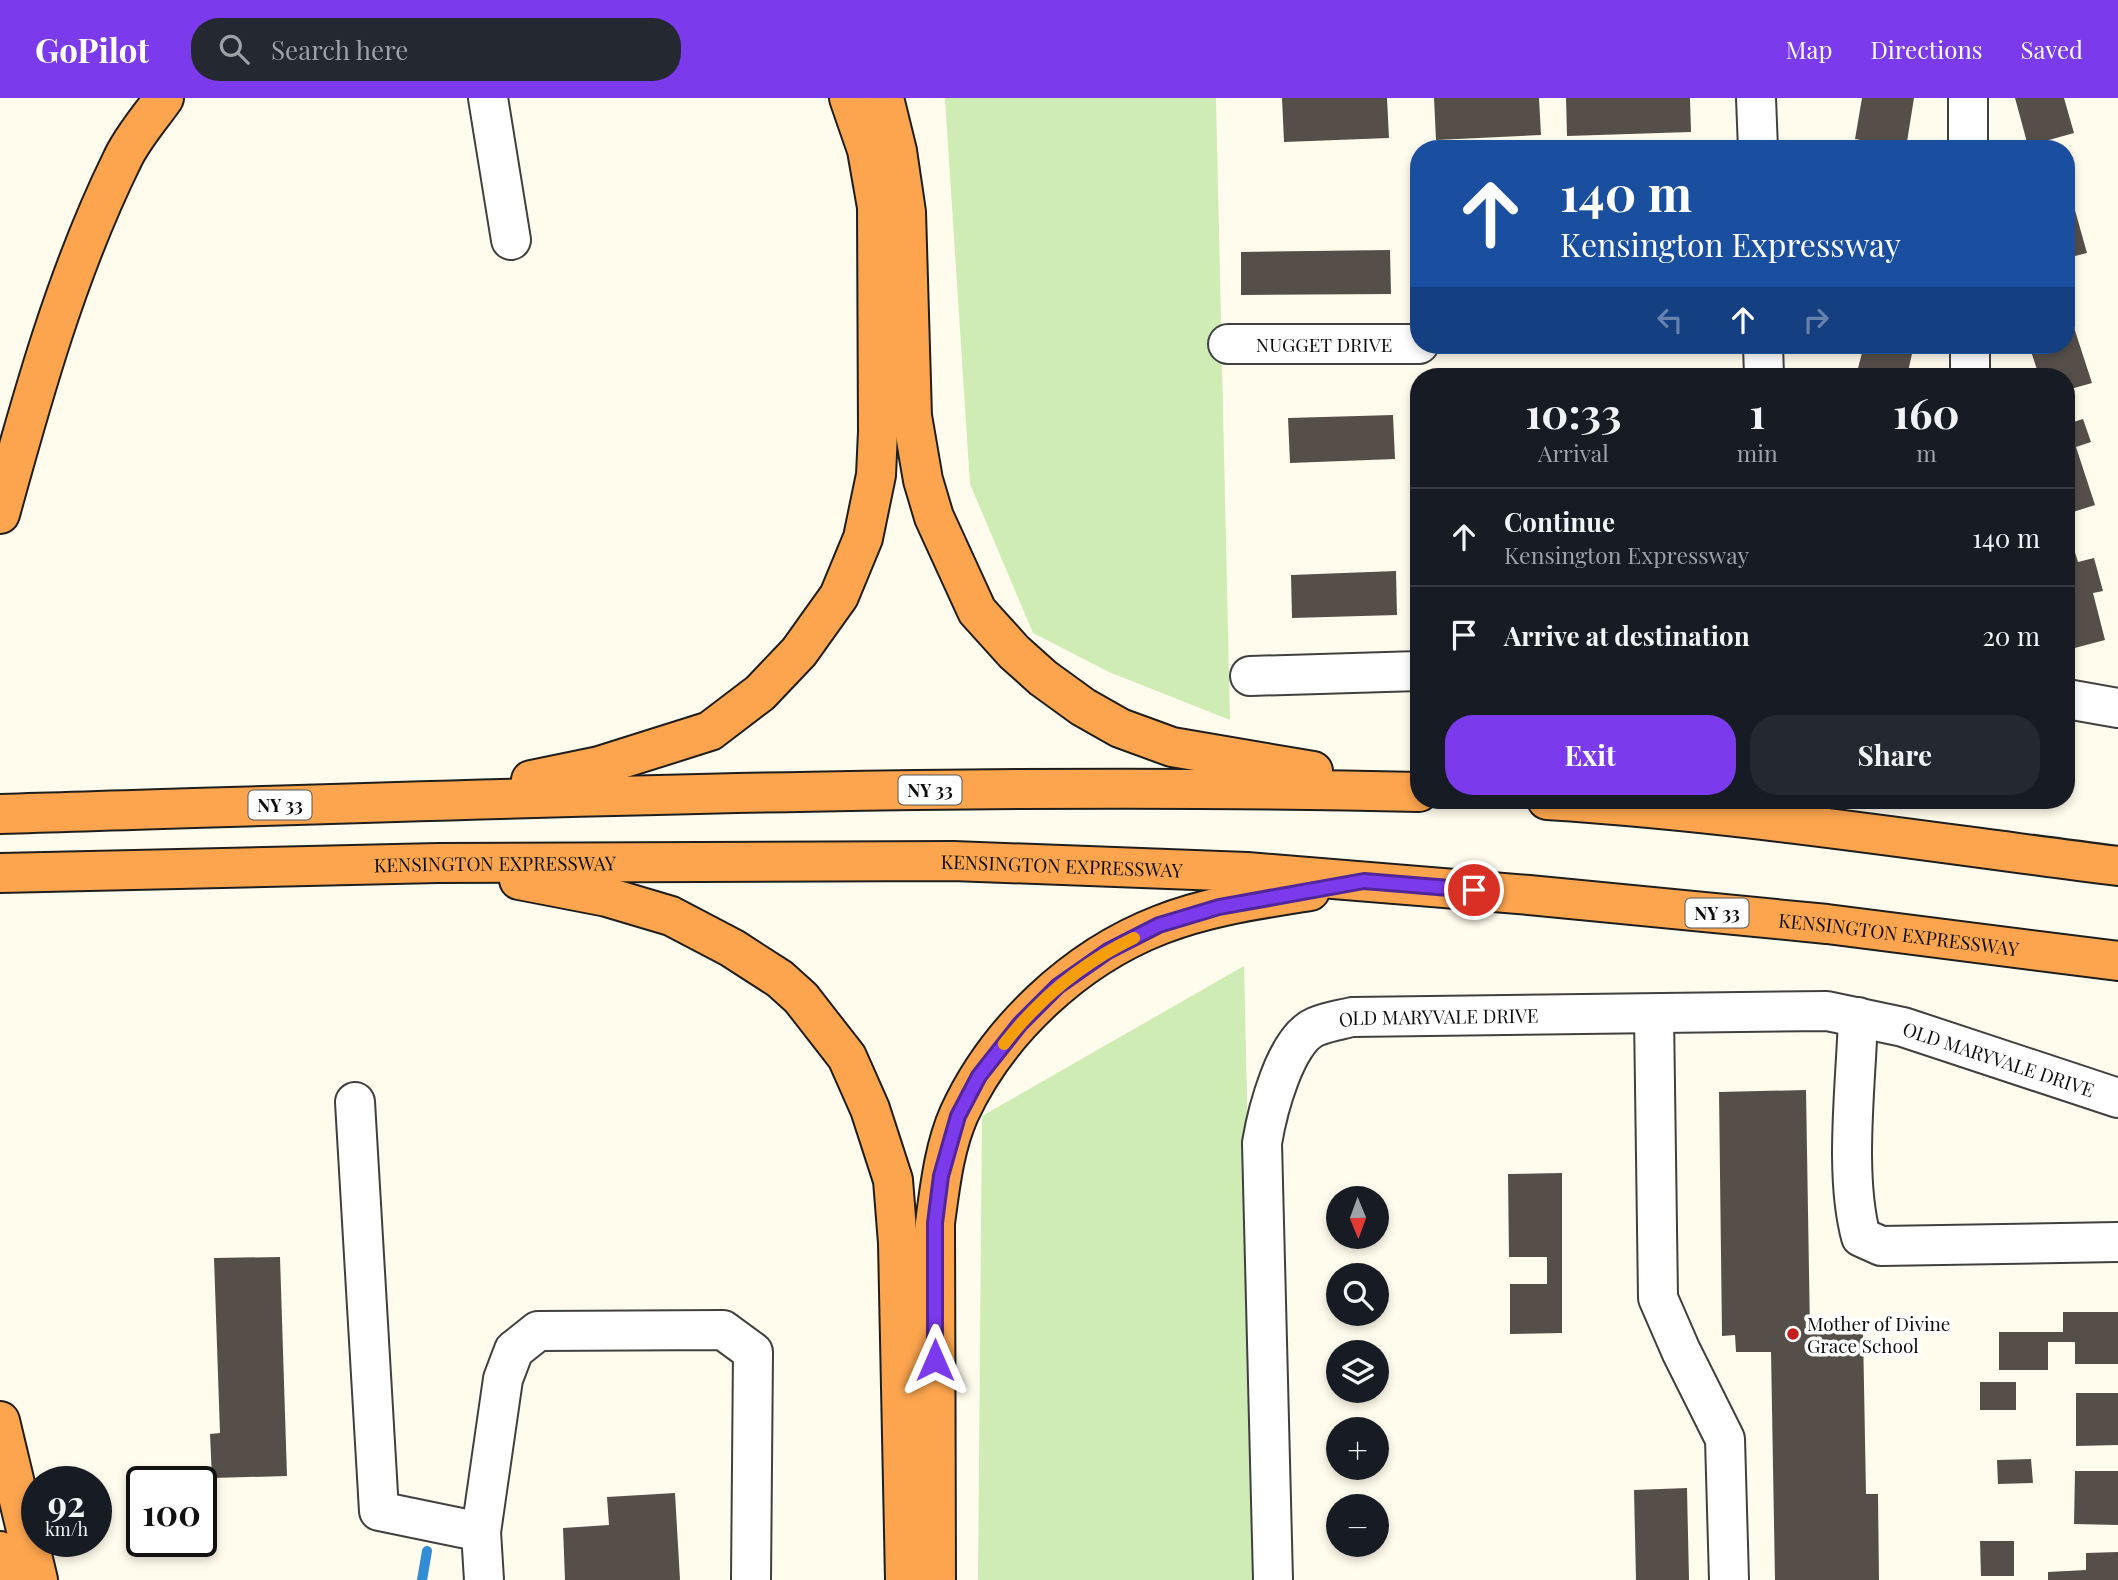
<!DOCTYPE html>
<meta charset="utf-8">
<style>
:root{--surface:#171b24;--page:#242831;--text:#f1f3f6;--muted:#9ea1a6;--line:#363941;--accent:#7c3aed}
body{margin:0;font-family:"Playfair Display",serif;background:var(--page);color:var(--text);height:100vh;display:flex;flex-direction:column;font-size:26px;white-space:nowrap}
*{box-sizing:border-box;margin:0}
p{font-size:23px;color:var(--muted)}
.icon{flex:none;width:38px;height:38px;fill:none;stroke:currentColor;stroke-width:2;stroke-linecap:round;stroke-linejoin:round}
.map{position:relative;flex:1;overflow:hidden}
.sheet{position:absolute;left:1410px;top:270px;width:665px;height:441px;display:flex;flex-direction:column;background:var(--surface);border-radius:28px;box-shadow:0 4px 10px #0003}
.sheet>*{flex:none}
.banner{position:absolute;left:1410px;top:42px;width:665px;height:214px;border-radius:28px;box-shadow:0 4px 10px #0003;background:#1a4fa0;color:#fff;overflow:hidden}
.needle{width:46px;rotate:179deg}
.fabs{position:absolute;left:1326px;top:1088px;display:grid;gap:14px}
.fabs a{display:grid;place-items:center;width:63px;height:63px;border-radius:50%;background:var(--surface);box-shadow:0 4px 10px #0003;font-size:35px}
.speed{position:absolute;left:21px;top:1368px;display:flex;gap:14px;font-size:35px;font-weight:700;text-align:center}
.speed>*{display:grid;place-content:center;width:91px;height:91px;border-radius:50%;background:var(--surface);box-shadow:0 4px 10px #0003;line-height:1}
.speed small{font-size:18px;font-weight:400}
.speed .limit{border:4px solid #111;border-radius:10px;background:#fff;color:#111}
.pin{position:absolute;display:grid;place-items:center;width:60px;height:60px;color:#fff;margin:-30px;border:4px solid #fff;border-radius:50%;box-shadow:0 2px 7px #0007}
.me{position:absolute;width:77px;margin:-38px;rotate:0deg;stroke-linejoin:round;filter:drop-shadow(0 0 5px #0008)}
.turn{display:flex;align-items:center;gap:24px;height:147px;padding:0 35px;font-size:32px}
.turn .icon{width:91px;height:91px;stroke-width:2.5}
.turn b{display:block;font-size:49px;line-height:60px}
.lanes{display:flex;align-items:center;height:66px;padding:0 35px;background:#0003;justify-content:center;gap:35px;direction:ltr}
.lanes .off{opacity:.35}
.eta{display:flex;justify-content:space-evenly;align-items:center;height:119px;text-align:center}
.eta b{font-size:42px;font-weight:700;line-height:49px}
.primary-button{display:flex;gap:14px;margin-top:auto;padding:14px 35px}
.primary-button a{flex:1;height:80px;border-radius:28px;background:var(--accent);color:#fff;font-size:28px;font-weight:700;line-height:80px;text-align:center}
.primary-button a+a{background:var(--page);color:var(--text)}
ul{padding:0;list-style:none}
li{display:flex;align-items:center;gap:21px;height:98px;padding:0 35px;border-top:2px solid var(--line)}
li div{flex:1}
li b{display:block;font-size:26px}
li em{font-style:normal}
header{display:flex;align-items:center;gap:42px;box-sizing:border-box;height:98px;padding:0 35px;background:var(--accent);color:#fff}
header strong{font-size:33px}
nav{display:flex;gap:38px;margin-inline-start:auto;font-size:24px}
.search{width:490px;height:63px;background:var(--page);display:flex;align-items:center;gap:18px;box-sizing:border-box;padding:0 24px;border-radius:28px;color:var(--muted);font-size:26px}
.map>svg:first-child{display:block}
.green{fill:#cfecb5}
.lines{fill:none;stroke-linecap:round;stroke-linejoin:round}
.stream{stroke:#328dd4;stroke-width:10}
.building{fill:#564f49}
.minor-casing{stroke:#404040;stroke-width:42}
.highway-casing{stroke:#1e1e1e;stroke-width:42}
.minor{stroke:#fff;stroke-width:38}
.highway{stroke:#fca54e;stroke-width:38}
.route-casing{stroke:#51269a;stroke-width:18}
.route{stroke:#7c3aed;stroke-width:12}
.slow{stroke:#f59e0b;stroke-width:12}
.poi-dot{fill:#c51e1e;stroke:#fff;stroke-width:2.5}
.labels{text-anchor:middle;dominant-baseline:central;stroke-width:7;stroke-linejoin:round;paint-order:stroke}
.shield{fill:#fff;stroke:#565656;stroke-width:2}
.shield-label{font-size:18px;font-weight:bold;fill:#0d0d0d}
.street-label{font-size:19px;fill:#0d0d0d;stroke:#fff}
.poi-label{font-size:19px;fill:#0d0d0d;stroke:#fff;text-anchor:start}
</style>
<header>
<strong>GoPilot</strong>
<div class="search"><svg class="icon" aria-label="search" viewBox="0 0 24 24"><circle cx="10" cy="10" r="6"/><path d="M15 15l6 6"/></svg>Search here</div>
<nav><a>Map</a><a>Directions</a><a>Saved</a></nav>
</header>
<div class="map">
<svg width="2118" height="1482" viewBox="0 0 2118 1482">
<rect width="100%" height="100%" fill="#fffced"/>
<path class="green" d="M 945,0 L 1216,0 L 1230,622 L 1109,574 L 1033,535 L 970,386 Z
M 1244,868 L 1258,1482 L 978,1482 L 982,1018 Z"/>
<g class="lines">
<path class="stream" d="M 422,1482 L 427,1453"/>
</g>
<path class="building" d="M 1282,0 L 1387,0 L 1389,40 L 1284,44 Z
M 1434,0 L 1539,0 L 1541,37 L 1436,42 Z
M 1566,0 L 1690,0 L 1691,34 L 1567,38 Z
M 1862,0 L 1914,0 L 1906,50 L 1855,41 Z
M 2015,0 L 2064,0 L 2074,35 L 2028,48 Z
M 2067,84 L 2087,155 L 2067,160 Z
M 1390,152 L 1391,196 L 1241,197 L 1241,154 Z
M 2067,208 L 2092,285 L 2067,292 L 2067,278 L 2039,278 L 2029,247 L 2067,247 Z
M 1849,247 L 1914,247 L 1907,278 L 1856,278 L 1863,251 Z
M 1393,317 L 1395,361 L 1290,365 L 1288,320 Z
M 2083,321 L 2091,344 L 2076,349 L 2095,407 L 2067,416 L 2067,326 Z
M 2073,448 L 2078,464 L 2094,460 L 2103,493 L 2093,495 L 2105,542 L 2067,552 L 2067,450 Z
M 1396,473 L 1397,517 L 1292,520 L 1291,477 Z
M 1806,992 L 1810,1234 L 1863,1233 L 1866,1396 L 1878,1396 L 1879,1482 L 1775,1482 L 1771,1254 L 1736,1254 L 1735,1237 L 1722,1238 L 1719,994 Z
M 1562,1075 L 1562,1235 L 1510,1236 L 1510,1186 L 1547,1186 L 1547,1159 L 1509,1159 L 1508,1076 Z
M 280,1159 L 287,1378 L 212,1380 L 210,1336 L 220,1335 L 214,1160 Z
M 2063,1214 L 2118,1214 L 2118,1266 L 2075,1266 L 2075,1244 L 2048,1244 L 2048,1272 L 1999,1272 L 1999,1234 L 2063,1234 Z
M 1980,1284 L 2016,1284 L 2016,1312 L 1980,1312 Z
M 2076,1295 L 2118,1295 L 2118,1347 L 2076,1348 Z
M 2031,1361 L 2033,1385 L 1998,1386 L 1997,1362 Z
M 2075,1373 L 2118,1373 L 2118,1427 L 2074,1426 Z
M 1687,1390 L 1689,1482 L 1636,1482 L 1634,1392 Z
M 675,1395 L 680,1482 L 565,1482 L 563,1430 L 609,1427 L 607,1399 Z
M 1980,1443 L 2014,1443 L 2014,1478 L 1981,1478 Z
M 2118,1454 L 2118,1482 L 2048,1482 L 2048,1474 L 2086,1472 L 2086,1455 Z"/>
<g class="lines">
<defs>
<g id="minor">
<path d="M 488,0 L 511,142"/>
<path d="M 1756,0 L 1758,51"/>
<path d="M 1968,0 L 1968,51"/>
<path id="s1" d="M 1228,246 L 1419,246"/>
<path d="M 1763,247 L 1764,278"/>
<path d="M 1970,247 L 1970,278"/>
<path d="M 1250,578 L 1419,573"/>
<path d="M 2067,601 L 2118,610"/>
<path d="M 1654,917 L 1658,1200 L 1681,1253 L 1725,1341 L 1729,1482"/>
<path d="M 1858,919 C 1856,986 1844,1076 1861,1139 L 1881,1148 L 2118,1144"/>
<path d="M 355,1004 L 379,1413 L 481,1434 L 484,1482"/>
<path d="M 481,1434 L 503,1281 L 514,1252 L 538,1233 L 723,1232 L 753,1254 L 751,1482"/>
<path id="s2" d="M 1273,1482 L 1262,1045 C 1267,1015 1285,942 1315,929 C 1326,924 1340,922 1352,919 L 1827,913 L 1903,929 L 2118,1000"/>
</g>
<g id="highway">
<path d="M 884,0 L 897,53 L 906,114 L 912,318 L 923,382 L 934,419 L 977,513 L 1014,554 L 1043,580 L 1083,609 L 1120,630 L 1172,649 L 1313,673"/>
<path d="M 0,416 C 33,296 67,174 122,62 C 132,40 150,20 164,0"/>
<path d="M 531,682 L 599,668 L 710,633 L 760,595 L 799,554 L 839,498 L 863,440 L 876,377 L 878,334 L 877,109 L 867,52 L 849,0"/>
<path d="M 1547,702 C 1738,714 1928,744 2118,768"/>
<path d="M 0,716 C 473,702 946,683 1419,694"/>
<path id="s3" d="M 0,775 L 438,765 L 953,763 L 1247,774 L 1529,797 L 1827,826 L 2118,863"/>
<path d="M 519,782 L 607,799 L 671,818 L 732,850 L 780,881 L 801,900 L 847,959 L 870,1011 L 893,1082 L 898,1145 L 905,1482"/>
<path d="M 0,1323 L 38,1482"/>
<path d="M 0,1453 L 1,1482"/>
<path d="M 936,1482 L 935,1125 C 940,1089 944,1050 959,1016 C 997,933 1075,860 1160,827 C 1208,808 1260,801 1310,793"/>
</g>
</defs>
<use href="#minor" class="minor-casing"/>
<use href="#highway" class="highway-casing"/>
<use href="#minor" class="minor"/>
<use href="#highway" class="highway"/>
</g>
<g class="lines">
<defs>
<path id="route" d="M 935,1262 L 935,1125 L 941,1078 L 958,1018 L 979,978 L 1020,926 L 1058,888 L 1108,853 L 1159,827 L 1219,809 L 1364,783 L 1474,792"/>
</defs>
<use href="#route" class="route-casing"/>
<use href="#route" class="route"/>
<path class="slow" d="M 1004,946 C 1039,901 1082,865 1134,840"/>
</g>
<circle class="poi-dot" cx="1793" cy="1236" r="7"/>
<g class="labels">
<g class="shield">
<rect x="898.5" y="677.5" width="63" height="29" rx="5"/>
<rect x="248.5" y="692.5" width="63" height="29" rx="5"/>
<rect x="1685.5" y="800.5" width="63" height="29" rx="5"/>
</g>
<g class="shield-label">
<text x="930" y="692">NY 33</text>
<text x="280" y="707">NY 33</text>
<text x="1717" y="815">NY 33</text>
</g>
<g class="street-label">
<text stroke="none"><textPath href="#s1" startOffset="96">NUGGET DRIVE</textPath></text>
<text stroke="none"><textPath href="#s3" startOffset="495">KENSINGTON EXPRESSWAY</textPath></text>
<text stroke="none"><textPath href="#s3" startOffset="1062">KENSINGTON EXPRESSWAY</textPath></text>
<text stroke="none"><textPath href="#s3" startOffset="1902">KENSINGTON EXPRESSWAY</textPath></text>
<text stroke="none"><textPath href="#s2" startOffset="693">OLD MARYVALE DRIVE</textPath></text>
<text stroke="none"><textPath href="#s2" startOffset="1260">OLD MARYVALE DRIVE</textPath></text>
</g>
<g class="poi-label">
<text x="1807" y="1225">Mother of Divine<tspan x="1807" dy="22">Grace School</tspan></text>
</g>
</g>
</svg>
<div class="fabs">
<a><svg class="needle" viewBox="-14 -14 28 28"><path d="M0-13l5 13h-10z" fill="#e53935"/><path d="M0 13l5-13h-10z" fill="#9ea1a6"/></svg></a>
<a><svg class="icon" aria-label="search" viewBox="0 0 24 24"><circle cx="10" cy="10" r="6"/><path d="M15 15l6 6"/></svg></a>
<a><svg class="icon" aria-label="layers" viewBox="0 0 24 24"><path d="M12 4l9 5-9 5-9-5zM3 14l9 5 9-5"/></svg></a>
<a>+</a>
<a>−</a>
</div>
<div class="speed"><div>92<small>km/h</small></div><div class="limit">100</div></div>
<div class="pin" style="left:1474px;top:792px;background:#d93025"><svg class="icon" aria-label="arrive" viewBox="0 0 24 24"><path d="M6 21V4h12l-3 4 3 4H6"/></svg></div>
<svg class="me" style="left:935px;top:1262px" viewBox="-20 -20 40 40"><path d="M0-17L14 15 0 8-14 15z" fill="#7c3aed" stroke="#fff" stroke-width="4"/></svg>
<div class="banner">
<div class="turn"><svg class="icon" aria-label="ahead" viewBox="0 0 24 24"><path d="M12 20V5M6 11l6-6 6 6"/></svg><div><b>140 m</b>Kensington Expressway</div></div>
<div class="lanes"><svg class="icon off" aria-label="left" viewBox="0 0 24 24"><path d="M17 20v-9H6M10 6l-5 5 5 5"/></svg><svg class="icon" aria-label="ahead" viewBox="0 0 24 24"><path d="M12 20V5M6 11l6-6 6 6"/></svg><svg class="icon off" aria-label="right" viewBox="0 0 24 24"><path d="M7 20v-9h11M14 6l5 5-5 5"/></svg></div>
</div>
<section class="sheet">
<div class="eta">
<div><b>10:33</b><p>Arrival</p></div>
<div><b>1</b><p>min</p></div>
<div><b>160</b><p>m</p></div>
</div>
<ul>
<li><svg class="icon" aria-label="ahead" viewBox="0 0 24 24"><path d="M12 20V5M6 11l6-6 6 6"/></svg><div><b>Continue</b><p>Kensington Expressway</p></div><em>140 m</em></li>
<li><svg class="icon" aria-label="arrive" viewBox="0 0 24 24"><path d="M6 21V4h12l-3 4 3 4H6"/></svg><div><b>Arrive at destination</b></div><em>20 m</em></li>
</ul>
<div class="primary-button"><a>Exit</a><a>Share</a></div>
</section>
</div>
